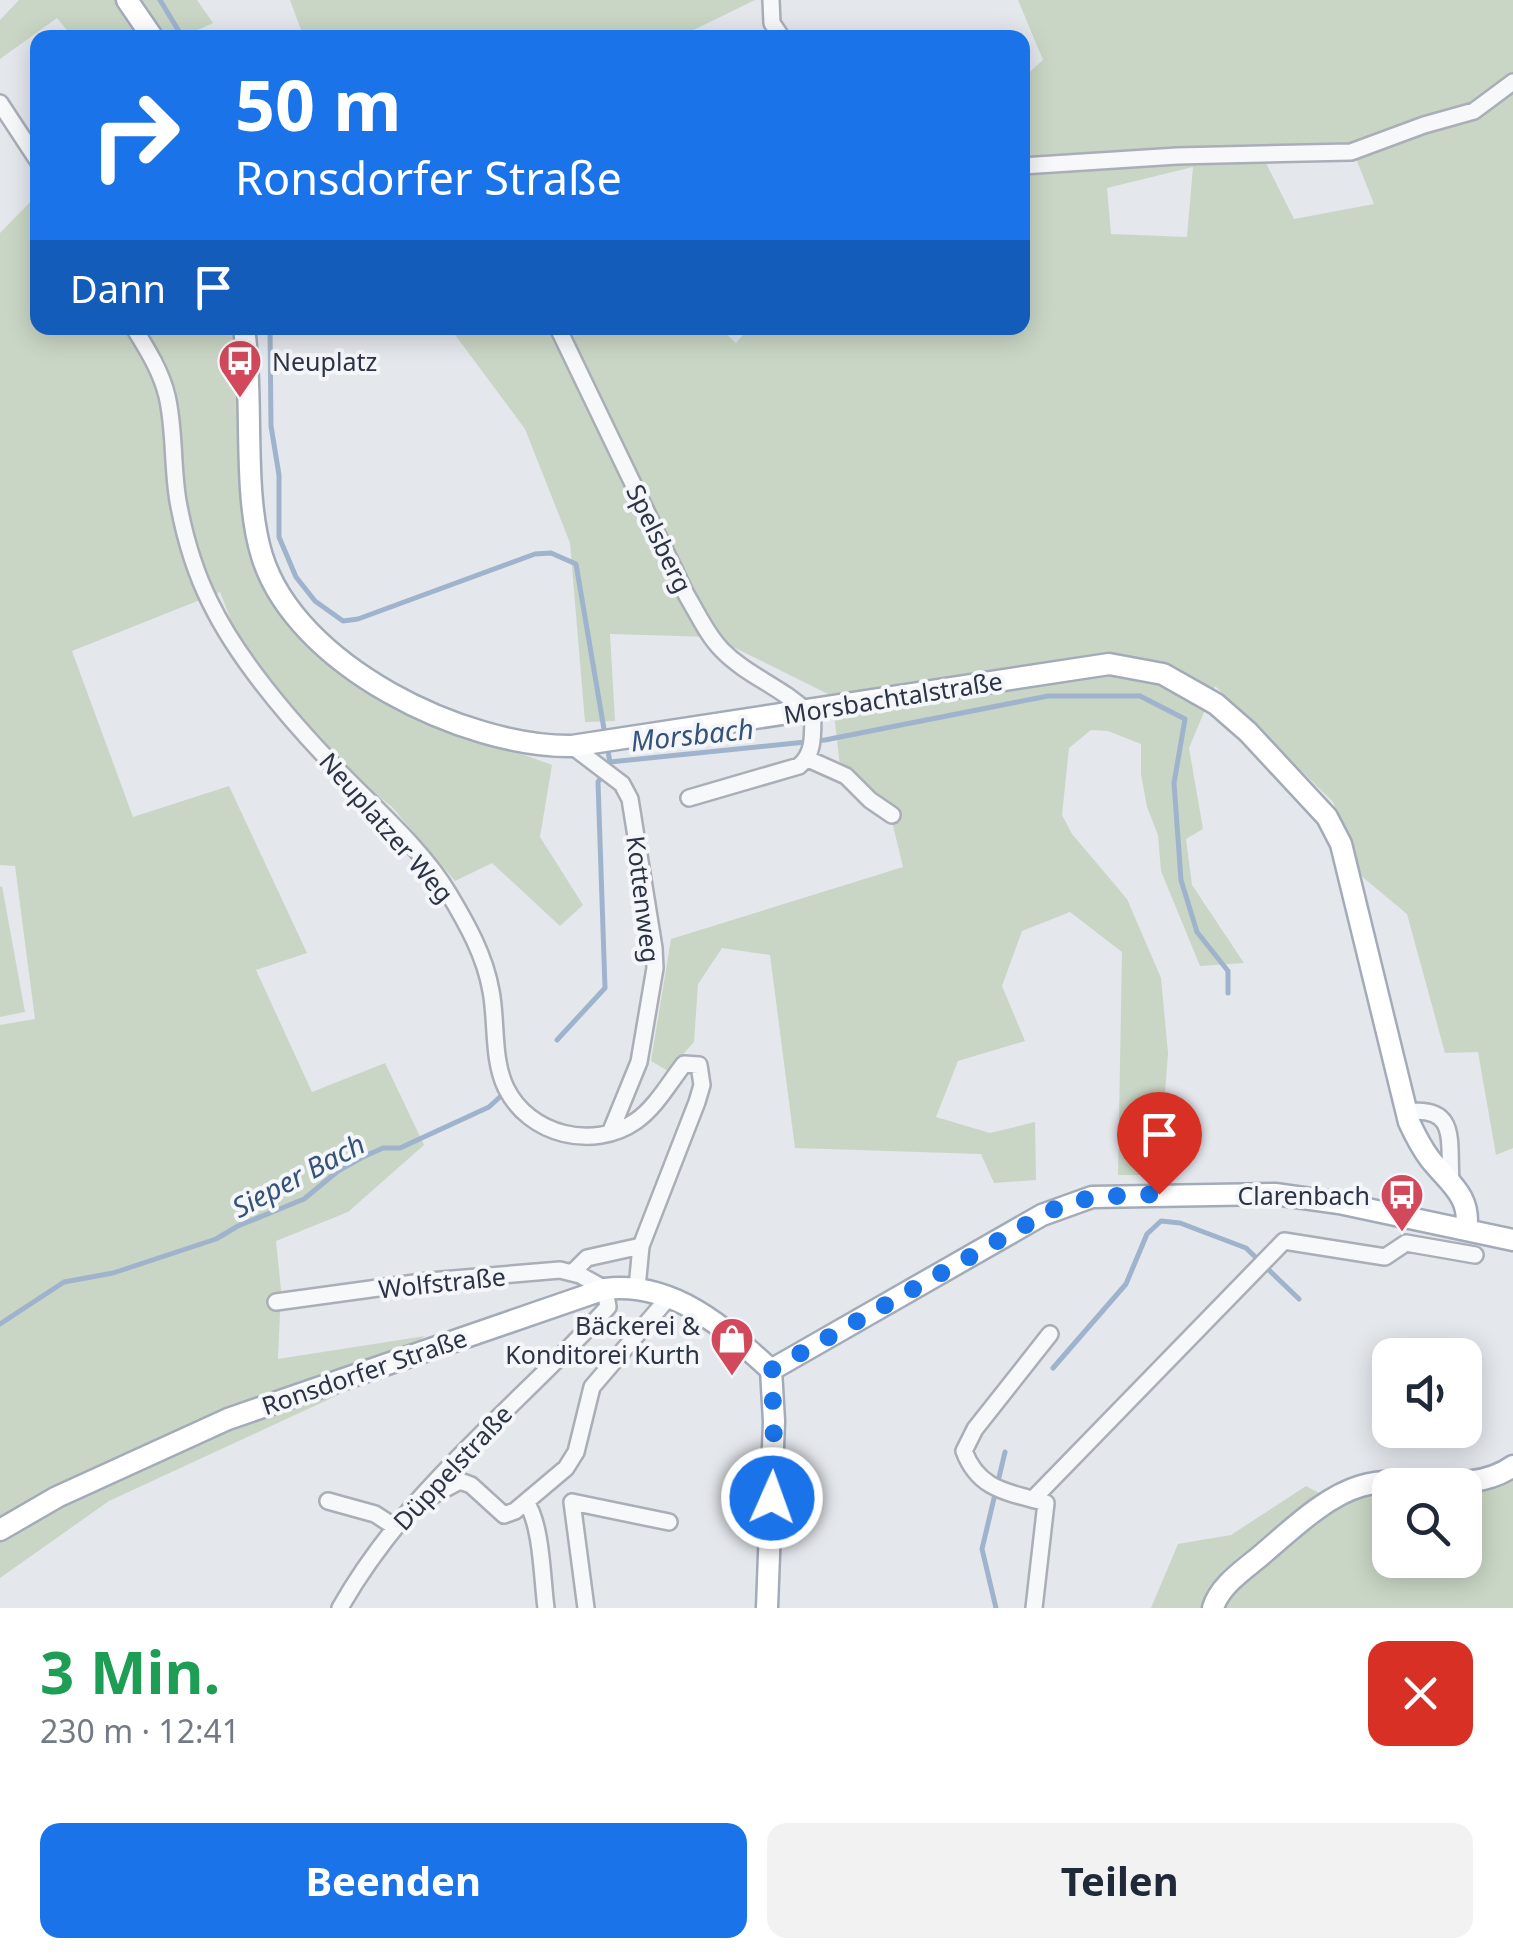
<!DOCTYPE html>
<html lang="de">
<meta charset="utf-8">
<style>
:root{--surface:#fff;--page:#f2f2f3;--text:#1f2937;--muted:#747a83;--accent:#1a73e8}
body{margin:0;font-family:"Noto Sans",sans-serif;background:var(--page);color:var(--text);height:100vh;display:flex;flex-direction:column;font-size:38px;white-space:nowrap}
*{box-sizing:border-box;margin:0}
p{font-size:32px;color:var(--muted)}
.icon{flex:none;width:55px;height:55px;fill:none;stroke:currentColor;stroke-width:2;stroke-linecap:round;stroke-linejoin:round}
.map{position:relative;height:1608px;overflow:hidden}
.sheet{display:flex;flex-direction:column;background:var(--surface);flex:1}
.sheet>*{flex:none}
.guide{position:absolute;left:30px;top:30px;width:1000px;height:305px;border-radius:20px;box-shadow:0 5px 25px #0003;background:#1a73e8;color:#fff;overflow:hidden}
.fabs{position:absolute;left:1372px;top:1338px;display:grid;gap:20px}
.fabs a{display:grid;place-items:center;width:110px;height:110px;border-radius:20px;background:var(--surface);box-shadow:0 5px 25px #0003;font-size:50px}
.pin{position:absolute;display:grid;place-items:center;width:85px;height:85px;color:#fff;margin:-102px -42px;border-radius:50% 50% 50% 0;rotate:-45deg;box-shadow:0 0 10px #0007}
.pin .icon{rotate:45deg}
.me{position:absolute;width:110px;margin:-55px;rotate:2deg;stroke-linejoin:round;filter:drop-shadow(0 0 8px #0008)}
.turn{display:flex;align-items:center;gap:35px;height:210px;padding:0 40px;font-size:45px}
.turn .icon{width:130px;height:130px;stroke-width:2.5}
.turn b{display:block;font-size:70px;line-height:85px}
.then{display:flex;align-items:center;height:95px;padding:0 40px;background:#0003;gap:20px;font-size:38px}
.round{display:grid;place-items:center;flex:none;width:105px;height:105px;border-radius:20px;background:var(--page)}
.summary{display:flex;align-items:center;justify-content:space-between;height:170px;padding:0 40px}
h1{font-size:60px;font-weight:700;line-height:75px;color:#1e9e55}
.primary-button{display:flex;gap:20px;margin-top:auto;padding:20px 40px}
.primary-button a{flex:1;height:115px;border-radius:20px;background:var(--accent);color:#fff;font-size:40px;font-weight:700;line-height:115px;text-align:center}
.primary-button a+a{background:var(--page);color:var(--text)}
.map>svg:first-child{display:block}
.green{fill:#c9d6c5;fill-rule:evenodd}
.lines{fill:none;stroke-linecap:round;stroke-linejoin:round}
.stream{stroke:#9fb4cc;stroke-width:5}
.minor-casing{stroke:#a9aeb7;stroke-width:20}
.major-casing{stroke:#a3abb8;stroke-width:25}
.minor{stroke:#f7f8fa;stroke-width:15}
.major{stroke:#fff;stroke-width:20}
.route{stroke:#1a73e8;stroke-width:18;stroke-dasharray:0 32.4}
.labels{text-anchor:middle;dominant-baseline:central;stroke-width:8;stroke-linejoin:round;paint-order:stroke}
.poi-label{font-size:25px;fill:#2b3445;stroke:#f4f6f9;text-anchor:end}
.street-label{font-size:25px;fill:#2b3445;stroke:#f4f6f9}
.water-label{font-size:28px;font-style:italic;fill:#34527a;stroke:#f4f6f9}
</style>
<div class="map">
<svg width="1513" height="1608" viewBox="0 0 1513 1608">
<rect width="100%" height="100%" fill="#e4e7ec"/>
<path class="green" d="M 19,0 L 197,0 L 213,23 L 182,37 L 73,38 L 57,18 L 0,59 L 0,20 Z
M 290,0 L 755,0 L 679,37 L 304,38 Z
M 1018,0 L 1513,0 L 1513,1148 L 1496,1155 L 1478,1052 L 1445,1053 L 1407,914 L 1359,874 L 1333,802 L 1215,686 L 1189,748 L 1203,829 L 1186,839 L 1192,885 L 1244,963 L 1200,966 L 1161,871 L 1158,835 L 1147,807 L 1141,774 L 1141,744 L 1108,731 L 1091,730 L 1069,748 L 1062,815 L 1072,834 L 1127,899 L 1161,978 L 1168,1053 L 1159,1175 L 1118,1175 L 1122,952 L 1070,912 L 1022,931 L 1002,986 L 1025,1041 L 958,1061 L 936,1117 L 990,1133 L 1035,1122 L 1036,1180 L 994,1183 L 981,1154 L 795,1148 L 770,955 L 722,948 L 698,984 L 694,1042 L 668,1071 L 651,1061 L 671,939 L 903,867 L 888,805 L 840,766 L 832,696 L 713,637 L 610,634 L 615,721 L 585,722 L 570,543 L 525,429 L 450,328 L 720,328 L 736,343 L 749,328 L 1022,328 L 1023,78 L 1043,60 ZM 1351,146 L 1374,204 L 1294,219 L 1266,163 ZM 1193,167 L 1187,237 L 1111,234 L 1107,188 Z
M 37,195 L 38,328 L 122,328 L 131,341 L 150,328 L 234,328 L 240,365 L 248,545 L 271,600 L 329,666 L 403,711 L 552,765 L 540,837 L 583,905 L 560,926 L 492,863 L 455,881 L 392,807 L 336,763 L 246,659 L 220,592 L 72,651 L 133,817 L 229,786 L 307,953 L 256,970 L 312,1092 L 385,1063 L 424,1145 L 348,1212 L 276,1241 L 281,1290 L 278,1359 L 425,1336 L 364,1383 L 109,1501 L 0,1578 L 0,1025 L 35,1019 L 15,866 L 0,865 L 0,233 Z
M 2,886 L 25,1012 L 0,1017 L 0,887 Z
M 1513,1475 L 1513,1608 L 1151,1608 L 1178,1544 L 1231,1535 L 1306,1486 L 1336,1502 L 1390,1486 L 1390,1560 L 1465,1560 L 1465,1485 L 1431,1485 L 1503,1484 Z"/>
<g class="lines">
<path class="stream" d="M 160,0 L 183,38
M 270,328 L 271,426 L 279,475 L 279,537 L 296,577 L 315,601 L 343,621 L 358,619 L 535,554 L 551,553 L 576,564 L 605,735
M 607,746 L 610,762 L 825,740 L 1048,696 L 1140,696 L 1185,719 L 1174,783 L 1181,880 L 1197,932 L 1228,971 L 1228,993
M 557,1040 L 605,988 L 598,782 L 604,773
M 0,1324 L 64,1282 L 113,1273 L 216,1239 L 238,1226 L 304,1199 L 338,1171 L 363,1157 L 383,1148 L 400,1148 L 489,1107 L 501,1096
M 1053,1368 L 1126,1284 L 1147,1234 L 1161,1221 L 1180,1223 L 1246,1248 L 1299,1299
M 996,1608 L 982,1549 L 1005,1452"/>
<defs>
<path id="minor" d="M 771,0 L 772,23 L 782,38
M 0,103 L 38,161
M 1022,166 L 1177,156 L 1351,152 L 1424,125 L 1474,111 L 1513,82
M 134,328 C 147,349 161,371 167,396 C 175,430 172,466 178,501 C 184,534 195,572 210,602 C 237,658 290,720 333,765 C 370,804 422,848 449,894 C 467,924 485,956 491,991 C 497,1022 492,1059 506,1088 C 529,1135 593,1151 636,1121 C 656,1107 669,1083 684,1064 L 699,1065 L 702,1085 L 697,1102 L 641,1246 L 637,1288
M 558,328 L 687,596 C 698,614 707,635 722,650 C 747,676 782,687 807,712
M 572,746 L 622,784 L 630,799 L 654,948 L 655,968 L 639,1062 L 610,1133
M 808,759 L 846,776 L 870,800 L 892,815
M 689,798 L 799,766 C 816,753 812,730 813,711
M 1406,1112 C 1459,1105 1448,1141 1451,1181
M 573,1272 L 587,1258 L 641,1246
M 276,1302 L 429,1281 L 560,1270 L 580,1275 L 605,1289 L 608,1307 C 517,1407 407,1489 340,1608
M 426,1496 L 432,1496 L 460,1481 L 471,1485 L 504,1515 L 515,1511 L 566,1468 L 576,1452 L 592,1387 L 669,1297
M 1033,1499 L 1284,1241 L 1385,1257 L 1406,1243 L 1475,1255
M 328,1501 L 375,1514 L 395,1527
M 526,1502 C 542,1525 542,1579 546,1608
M 586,1608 L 572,1502 L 669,1522
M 1034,1608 L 1046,1503 C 1009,1492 979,1491 964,1451 L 975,1429 L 1050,1334"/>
<path id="major" d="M 127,0 L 153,38
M 244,328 C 254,397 242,492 262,556 C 296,666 464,747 572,746 L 1109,664 L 1163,674 L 1216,704 L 1248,732 L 1327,817 L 1341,844 L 1409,1122 C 1415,1135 1421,1147 1430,1159 C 1448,1182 1472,1196 1466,1230
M 771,1370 L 1042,1215 L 1092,1197 L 1275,1194 L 1339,1203 L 1513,1240
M 0,1530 L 57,1497 L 228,1419 L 605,1289 C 673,1281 724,1327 771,1370
M 767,1608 L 774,1421 L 771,1370
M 1213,1608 C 1220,1584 1247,1568 1265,1552 C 1292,1529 1326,1496 1361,1486 C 1410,1472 1470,1497 1513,1466"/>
</defs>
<use href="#minor" class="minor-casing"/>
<use href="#major" class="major-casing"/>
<use href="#minor" class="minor"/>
<use href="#major" class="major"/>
</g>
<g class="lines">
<path class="route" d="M 772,1498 L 774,1421 L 771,1370 L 1052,1210 L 1092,1197 L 1159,1194"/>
</g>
<defs>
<symbol id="bus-pin" viewBox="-11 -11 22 30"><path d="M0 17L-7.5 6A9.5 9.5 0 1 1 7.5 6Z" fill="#d1495b" stroke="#f4f6f9"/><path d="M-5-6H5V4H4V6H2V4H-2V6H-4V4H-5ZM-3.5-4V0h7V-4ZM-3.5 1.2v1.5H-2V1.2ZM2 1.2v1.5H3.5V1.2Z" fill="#fff"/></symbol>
<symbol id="shop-pin" viewBox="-11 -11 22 30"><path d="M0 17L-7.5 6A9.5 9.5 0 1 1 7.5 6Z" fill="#d1495b" stroke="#f4f6f9"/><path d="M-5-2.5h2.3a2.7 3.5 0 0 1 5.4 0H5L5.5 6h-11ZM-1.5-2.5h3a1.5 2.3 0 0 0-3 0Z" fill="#fff"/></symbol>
</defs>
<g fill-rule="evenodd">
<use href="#bus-pin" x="215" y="336" width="50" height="68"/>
<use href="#bus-pin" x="1377" y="1170" width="50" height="68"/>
<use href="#shop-pin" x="707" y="1314" width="50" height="68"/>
</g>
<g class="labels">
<g class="poi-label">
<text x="272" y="361" text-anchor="start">Neuplatz</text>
<text x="1370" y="1195">Clarenbach</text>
<text x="700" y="1325">Bäckerei &amp;<tspan x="700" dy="29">Konditorei Kurth</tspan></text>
</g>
<g class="street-label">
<text transform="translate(660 538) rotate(64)">Spelsberg</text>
<text transform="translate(893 697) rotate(-9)">Morsbachtalstraße</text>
<text transform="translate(387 827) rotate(49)">Neuplatzer Weg</text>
<text transform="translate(644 899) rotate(83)">Kottenweg</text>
<text transform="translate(442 1282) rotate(-6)">Wolfstraße</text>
<text transform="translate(364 1371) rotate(-19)">Ronsdorfer Straße</text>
<text transform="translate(452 1467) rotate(-47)">Düppelstraße</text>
</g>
<g class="water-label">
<text transform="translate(692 734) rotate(-6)">Morsbach</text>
<text transform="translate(298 1175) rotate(-28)">Sieper Bach</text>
</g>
</g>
</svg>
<div class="fabs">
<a><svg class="icon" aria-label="sound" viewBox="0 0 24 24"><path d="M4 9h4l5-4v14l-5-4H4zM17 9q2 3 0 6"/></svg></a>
<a><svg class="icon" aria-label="search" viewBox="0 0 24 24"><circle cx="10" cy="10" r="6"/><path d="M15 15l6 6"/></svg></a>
</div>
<div class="pin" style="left:1159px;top:1194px;background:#d93025"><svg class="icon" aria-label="arrive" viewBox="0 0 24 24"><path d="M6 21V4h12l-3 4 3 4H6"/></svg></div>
<svg class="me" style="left:772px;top:1498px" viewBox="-20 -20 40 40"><circle r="17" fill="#1a73e8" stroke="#fff" stroke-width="3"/><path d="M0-11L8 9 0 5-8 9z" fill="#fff"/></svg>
<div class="guide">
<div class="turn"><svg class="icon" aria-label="right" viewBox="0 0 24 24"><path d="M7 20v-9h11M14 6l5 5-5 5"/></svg><div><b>50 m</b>Ronsdorfer Straße</div></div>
<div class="then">Dann<svg class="icon" aria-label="arrive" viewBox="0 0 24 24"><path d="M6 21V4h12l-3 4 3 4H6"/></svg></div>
</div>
</div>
<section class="sheet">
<div class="summary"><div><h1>3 Min.</h1><p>230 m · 12:41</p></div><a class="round" style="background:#d93025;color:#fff"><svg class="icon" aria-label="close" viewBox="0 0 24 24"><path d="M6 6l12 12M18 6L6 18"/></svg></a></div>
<div class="primary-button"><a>Beenden</a><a>Teilen</a></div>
</section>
